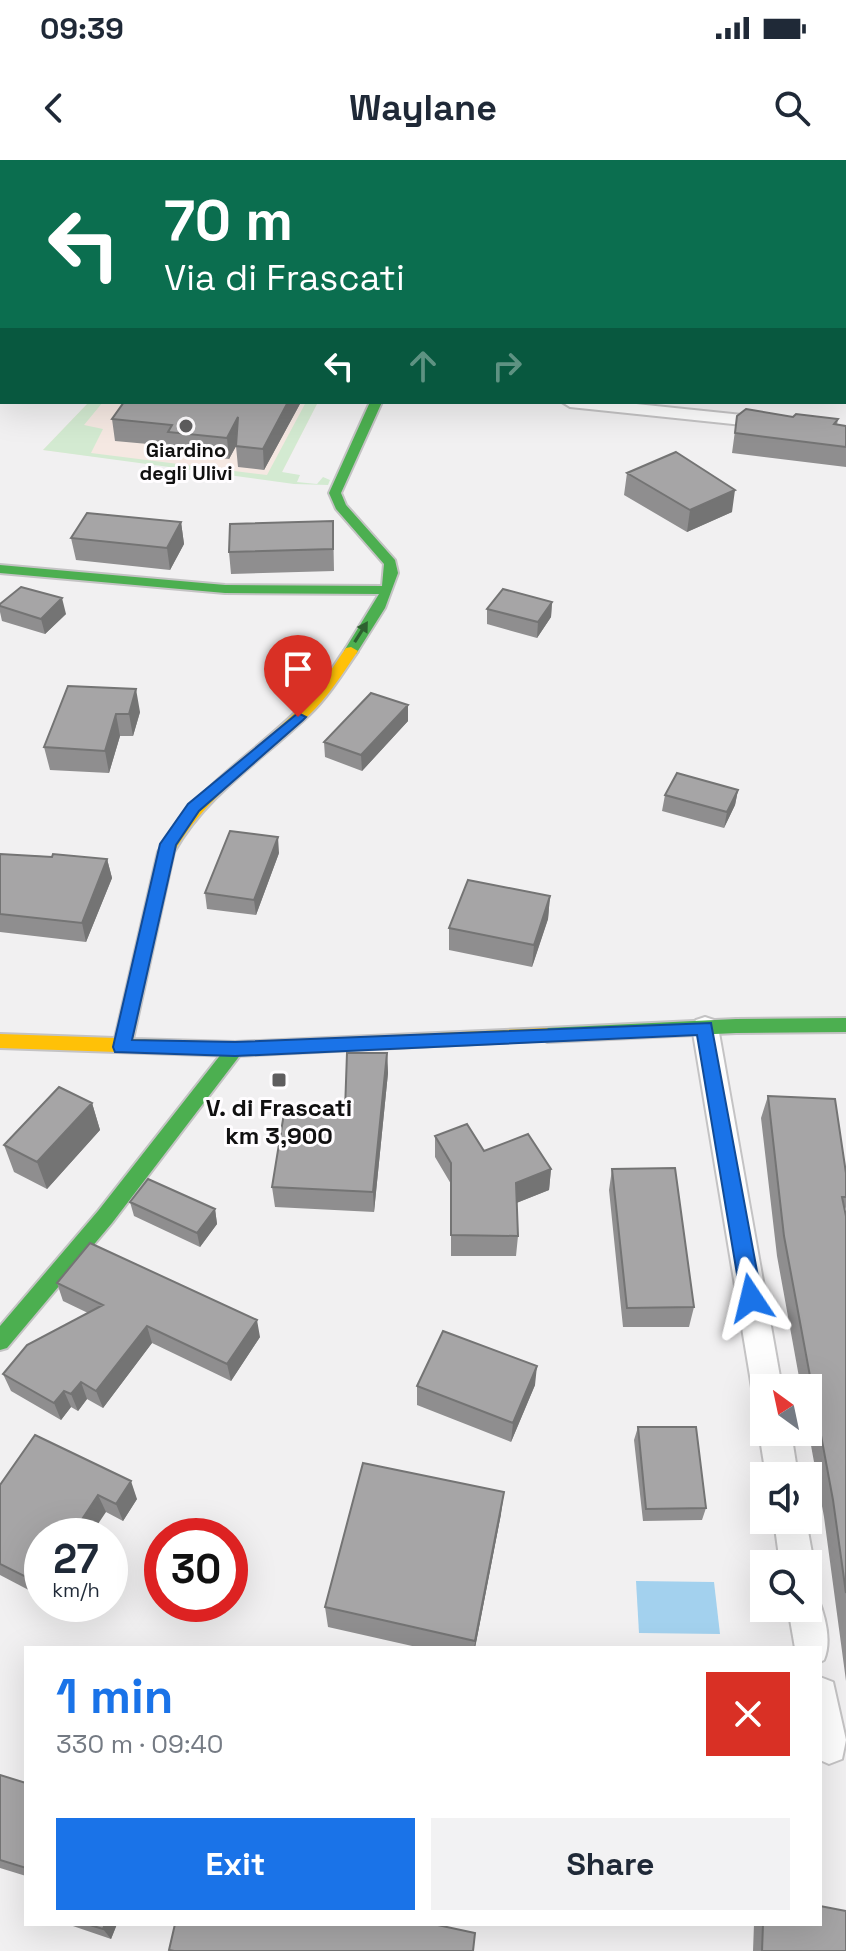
<!DOCTYPE html>
<meta charset="utf-8">
<style>
:root{--surface:#fff;--page:#f2f2f3;--text:#1f2937;--muted:#747a83;--accent:#1a73e8}
body{margin:0;font-family:"Space Grotesk",sans-serif;background:var(--page);color:var(--text);height:100vh;display:flex;flex-direction:column;font-size:30px;white-space:nowrap}
*{box-sizing:border-box;margin:0}
p{font-size:26px;color:var(--muted)}
.icon{flex:none;width:44px;height:44px;fill:none;stroke:currentColor;stroke-width:2;stroke-linecap:round;stroke-linejoin:round}
.map{position:relative;flex:1;overflow:hidden}
.details{position:absolute;left:24px;top:1486px;width:798px;height:280px;display:flex;flex-direction:column;background:var(--surface);border-radius:0px;box-shadow:0 8px 32px #0002}
.details>*{flex:none}
.hud{position:absolute;left:0px;top:0px;width:846px;height:244px;box-shadow:0 8px 32px #0002;background:#0b6e4f;color:#fff;overflow:hidden}
.needle{width:52px;rotate:327deg}
.controls{position:absolute;left:750px;top:1214px;display:grid;gap:16px}
.controls a{display:grid;place-items:center;width:72px;height:72px;border-radius:0px;background:var(--surface);box-shadow:0 8px 32px #0002;font-size:40px}
.speed{position:absolute;left:24px;top:1358px;display:flex;gap:16px;font-size:40px;font-weight:700;text-align:center}
.speed>*{display:grid;place-content:center;width:104px;height:104px;border-radius:50%;background:var(--surface);box-shadow:0 8px 32px #0002;line-height:1}
.speed small{font-size:20px;font-weight:400}
.speed .limit{border:12px solid #d22;background:#fff;color:#111}
.pin{position:absolute;display:grid;place-items:center;width:68px;height:68px;color:#fff;margin:-82px -34px;border-radius:50% 50% 50% 0;rotate:-45deg;box-shadow:0 0 8px #0007}
.pin .icon{rotate:45deg}
.me{position:absolute;width:88px;margin:-44px;rotate:350deg;stroke-linejoin:round;filter:drop-shadow(0 0 6px #0008)}
.turn{display:flex;align-items:center;gap:28px;height:168px;padding:0 32px;font-size:36px}
.turn .icon{width:104px;height:104px;stroke-width:2.5}
.turn b{display:block;font-size:56px;line-height:68px}
.lanes{display:flex;align-items:center;height:76px;padding:0 32px;background:#0003;justify-content:center;gap:40px;direction:ltr}
.lanes .off{opacity:.35}
.round{display:grid;place-items:center;flex:none;width:84px;height:84px;border-radius:0px;background:var(--page)}
.headline{display:flex;align-items:center;justify-content:space-between;height:136px;padding:0 32px}
h1{font-size:48px;font-weight:700;line-height:60px;color:var(--accent)}
.button{display:flex;gap:16px;margin-top:auto;padding:16px 32px}
.button a{flex:1;height:92px;border-radius:0px;background:var(--accent);color:#fff;font-size:32px;font-weight:700;line-height:92px;text-align:center}
.button a+a{background:var(--page);color:var(--text)}
.status{display:flex;justify-content:space-between;align-items:center;height:56px;padding:0 40px;background:var(--surface);direction:ltr}
.status svg{height:22px;fill:currentColor}
header{display:flex;justify-content:space-between;align-items:center;height:104px;padding:0 32px;background:var(--surface);font-size:36px;font-weight:700}
.map>svg:first-child{display:block}
.education{fill:#f5e8e2}
.green{fill:#d3ead1}
.water{fill:#a3d1ee}
.lines{fill:none;stroke-linecap:round;stroke-linejoin:round}
.street-casing{stroke:#c4c3c4;stroke-width:4}
.fast-casing{stroke:#c4c3c4;stroke-width:4}
.slow-casing{stroke:#c4c3c4;stroke-width:4}
.street{fill:#fdfdfd;fill-rule:evenodd}
.fast{fill:#4caf50;fill-rule:evenodd}
.slow{fill:#ffc107;fill-rule:evenodd}
.wall{fill:#8f8e8f}
.shaded-wall{fill:#747474}
.building{fill:#a6a5a6;stroke:#747474;stroke-width:2}
.oneway{fill:#2e6030}
.route{fill:#1a73e8;stroke:#114b97;stroke-width:2}
.poi-dot{fill:#5f5e5f;stroke:#fffdff;stroke-width:3}
.labels{text-anchor:middle;dominant-baseline:central;stroke-width:6;stroke-linejoin:round;paint-order:stroke}
.far-poi-label{font-size:20px;font-weight:bold;fill:#101010;stroke:#fffdff}
.poi-label{font-size:24px;font-weight:bold;fill:#101010;stroke:#fffdff}
</style>
<div class="status"><b>09:39</b><svg viewBox="0 0 49 12"><path d="M0 12V9h3v3zM5 12V6h3v6zM10 12V3h3v9zM15 12V0h3v12zM26 1h20v11H26zM47 4h2v5h-2z"/></svg></div>
<header><svg class="icon" aria-label="back" viewBox="0 0 24 24"><path d="M15 5l-7 7 7 7"/></svg>Waylane<svg class="icon" aria-label="search" viewBox="0 0 24 24"><circle cx="10" cy="10" r="6"/><path d="M15 15l6 6"/></svg></header>
<div class="map">
<svg width="846" height="1791" viewBox="0 0 846 1791">
<rect width="100%" height="100%" fill="#f1f0f1"/>
<path class="education" d="M 89,242 L 318,242 L 278,320 L 43,290 Z"/>
<path class="green" d="M 89,242 L 103,242 L 84,265 L 103,269 L 91,293 L 267,315 L 306,242 L 318,242 L 282,312 L 300,315 L 297,322 L 317,324 L 323,317 L 330,320 L 328,325 L 294,324 L 43,290 Z"/>
<path class="water" d="M 636,1421 L 714,1422 L 720,1474 L 639,1473 Z"/>
<g class="lines">
<defs>
<path id="street" d="M 562,242 L 617,242 L 771,258 L 779,263 L 771,268 L 570,247 Z
M 705,857 L 714,860 L 718,867 L 782,1228 L 764,1228 L 764,1241 L 756,1238 L 752,1228 L 692,867 L 696,860 Z
M 764,1262 L 764,1272 L 791,1272 L 798,1316 L 766,1316 L 759,1272 Z
M 774,1360 L 806,1360 L 814,1404 L 809,1416 L 808,1404 L 780,1404 Z
M 808,1432 L 817,1436 C 825,1455 832,1481 824,1500 L 820,1502 L 820,1488 L 795,1488 L 788,1448 L 808,1448 Z
M 820,1517 L 833,1522 L 846,1580 L 842,1599 L 829,1604 L 820,1600 Z"/>
<path id="fast" d="M 370,242 L 382,242 L 341,333 L 346,345 L 395,400 L 398,413 L 385,448 L 356,494 L 346,494 L 344,491 L 379,434 L 225,433 L 0,413 L 0,405 L 225,425 L 382,426 L 384,404 L 336,349 L 329,333 Z
M 846,858 L 846,872 L 736,873 L 547,882 L 538,875 L 547,868 L 736,859 Z
M 235,882 L 241,884 L 244,889 L 241,894 L 112,1063 L 7,1188 L 0,1190 L 0,1166 L 98,1051 L 229,884 Z"/>
<path id="slow" d="M 351,487 L 358,491 C 343,513 328,537 309,555 C 261,601 207,634 174,692 L 133,879 L 235,882 L 547,868 L 556,875 L 553,880 L 235,896 L 0,888 L 0,874 L 115,878 L 158,692 C 197,625 248,599 301,547 C 319,530 332,508 346,488 Z"/>
</defs>
<use href="#street" class="street-casing"/>
<use href="#fast" class="fast-casing"/>
<use href="#slow" class="slow-casing"/>
<use href="#street" class="street"/>
<use href="#fast" class="fast"/>
<use href="#slow" class="slow"/>
</g>
<path class="wall" d="M 0,118 L 2,118 L 2,231 L 0,230 Z
M 124,242 L 301,242 L 264,310 L 238,307 L 236,286 L 229,299 L 171,293 L 170,286 L 115,281 L 112,259 Z
M 737,256 L 838,259 L 837,265 L 846,266 L 846,307 L 732,293 Z
M 627,313 L 732,352 L 687,372 L 624,335 Z
M 333,361 L 334,411 L 231,414 L 229,392 Z
M 181,362 L 184,384 L 170,410 L 76,400 L 71,378 Z
M 552,442 L 551,457 L 537,478 L 487,464 L 487,449 Z
M 0,444 L 66,454 L 45,474 L 2,461 L 0,452 Z
M 68,526 L 140,552 L 133,576 L 120,576 L 109,613 L 50,610 L 44,587 Z
M 408,545 L 408,561 L 362,611 L 325,597 L 324,582 Z
M 738,630 L 735,645 L 724,668 L 662,651 L 665,635 Z
M 279,693 L 256,755 L 207,749 L 205,733 Z
M 0,694 L 107,699 L 112,718 L 86,782 L 0,772 Z
M 550,736 L 548,759 L 532,807 L 449,790 L 449,768 Z
M 387,893 L 388,913 L 374,1052 L 275,1047 L 272,1027 L 345,950 Z
M 768,936 L 846,1013 L 846,1047 L 845,1050 L 846,1056 L 846,1521 L 824,1357 L 808,1269 L 808,1228 L 801,1228 L 777,1096 L 761,958 Z
M 92,943 L 100,970 L 47,1029 L 14,1012 L 4,985 Z
M 435,976 L 484,991 L 551,1009 L 549,1030 L 516,1043 L 518,1076 L 516,1096 L 451,1096 L 451,1024 L 435,997 Z
M 612,1009 L 694,1147 L 689,1167 L 623,1167 L 609,1030 Z
M 130,1042 L 215,1049 L 217,1064 L 200,1087 L 134,1056 Z
M 57,1123 L 260,1177 L 231,1221 L 152,1183 L 103,1248 L 87,1239 L 78,1251 L 71,1247 L 61,1260 L 11,1231 L 3,1214 L 88,1153 L 63,1141 Z
M 535,1225 L 511,1282 L 417,1245 L 417,1226 Z
M 638,1267 L 706,1348 L 702,1360 L 643,1361 L 634,1280 Z
M 0,1325 L 137,1339 L 123,1361 L 106,1352 L 42,1376 L 42,1437 L 0,1415 Z
M 501,1354 L 475,1488 L 421,1488 L 328,1467 L 325,1447 Z
M 56,1444 L 94,1444 L 85,1459 Z
M 0,1615 L 26,1623 L 26,1716 L 0,1708 Z
M 67,1764 L 117,1764 L 111,1779 Z
M 754,1764 L 820,1764 L 846,1791 L 753,1791 Z"/>
<path class="shaded-wall" d="M 2,17 L 2,32 L 0,35 L 0,20 Z
M 288,242 L 301,242 L 264,310 L 263,289 Z
M 238,257 L 240,279 L 229,299 L 227,278 Z
M 735,330 L 732,352 L 687,372 L 690,350 Z
M 181,362 L 184,384 L 170,410 L 167,388 Z
M 62,438 L 66,454 L 45,474 L 41,459 Z
M 552,442 L 551,457 L 537,478 L 538,462 Z
M 136,529 L 140,552 L 133,576 L 129,554 Z
M 408,545 L 408,561 L 362,611 L 361,595 Z
M 116,554 L 120,576 L 109,613 L 105,591 Z
M 738,630 L 735,645 L 724,668 L 727,652 Z
M 278,677 L 279,693 L 256,755 L 254,740 Z
M 107,699 L 112,718 L 86,782 L 82,763 Z
M 550,736 L 548,759 L 532,807 L 534,785 Z
M 387,893 L 388,913 L 374,1052 L 373,1032 Z
M 92,943 L 100,970 L 47,1029 L 37,1002 Z
M 551,1009 L 549,1030 L 514,1044 L 516,1023 Z
M 215,1049 L 217,1064 L 200,1087 L 197,1073 Z
M 257,1160 L 260,1177 L 231,1221 L 227,1204 Z
M 147,1166 L 152,1183 L 103,1248 L 96,1231 Z
M 537,1206 L 535,1225 L 511,1282 L 513,1263 Z
M 81,1222 L 87,1239 L 78,1251 L 71,1234 Z
M 64,1231 L 71,1247 L 61,1260 L 54,1243 Z
M 131,1321 L 137,1339 L 123,1361 L 116,1344 Z
M 504,1332 L 501,1354 L 475,1488 L 474,1488 Z
M 98,1335 L 106,1352 L 90,1376 L 71,1376 Z
M 77,1444 L 94,1444 L 85,1459 Z
M 105,1764 L 117,1764 L 111,1779 L 103,1769 Z"/>
<path class="building" d="M 0,0 L 15,0 L 13,2 L 2,2 L 2,17 L 0,20 Z
M 276,0 L 311,0 L 310,2 L 275,2 Z
M 385,0 L 414,0 L 413,2 L 385,2 Z
M 809,0 L 846,0 L 846,4 L 844,7 L 844,2 L 806,2 Z
M 0,118 L 2,118 L 2,204 L 0,204 L 0,169 L 2,169 L 0,160 Z
M 124,242 L 288,242 L 263,289 L 236,286 L 238,257 L 227,278 L 168,272 L 172,265 L 112,259 Z
M 746,249 L 793,257 L 796,254 L 838,259 L 834,264 L 846,266 L 846,287 L 735,273 L 737,256 Z
M 676,292 L 735,330 L 690,350 L 627,313 Z
M 87,353 L 181,362 L 167,388 L 71,378 Z
M 333,361 L 333,389 L 229,392 L 230,364 Z
M 21,427 L 62,438 L 41,459 L 0,446 L 0,444 Z
M 503,429 L 552,442 L 538,462 L 487,449 Z
M 68,526 L 136,529 L 129,554 L 116,554 L 105,591 L 44,587 Z
M 371,533 L 408,545 L 361,595 L 324,582 Z
M 677,613 L 738,630 L 727,652 L 665,635 Z
M 230,671 L 278,677 L 254,740 L 205,733 Z
M 0,694 L 52,697 L 53,694 L 107,699 L 82,763 L 0,754 Z
M 468,720 L 550,736 L 534,785 L 449,768 Z
M 347,893 L 387,893 L 373,1032 L 272,1027 L 285,947 L 345,950 Z
M 59,927 L 92,943 L 37,1002 L 4,985 Z
M 768,936 L 835,939 L 846,1013 L 846,1037 L 842,1037 L 846,1056 L 846,1433 L 833,1340 L 784,1076 Z
M 467,964 L 484,991 L 528,974 L 551,1009 L 516,1023 L 518,1076 L 451,1075 L 451,1003 L 435,976 Z
M 675,1008 L 694,1147 L 627,1148 L 612,1009 Z
M 148,1019 L 215,1049 L 197,1073 L 130,1042 Z
M 90,1083 L 257,1160 L 227,1204 L 147,1166 L 96,1231 L 81,1222 L 71,1234 L 64,1231 L 54,1243 L 3,1214 L 27,1185 L 103,1145 L 57,1123 Z
M 443,1171 L 537,1206 L 513,1263 L 417,1226 Z
M 638,1267 L 696,1267 L 706,1348 L 646,1349 Z
M 35,1275 L 131,1321 L 116,1344 L 98,1335 L 71,1376 L 42,1376 L 42,1425 L 0,1404 L 0,1325 Z
M 363,1303 L 504,1332 L 475,1481 L 325,1447 Z
M 0,1615 L 26,1623 L 26,1708 L 0,1700 Z
M 820,1746 L 846,1751 L 846,1791 L 762,1791 L 763,1764 L 820,1764 Z
M 87,1764 L 105,1764 L 103,1769 Z
M 175,1764 L 433,1764 L 475,1773 L 473,1791 L 174,1791 L 169,1790 Z"/>
<defs><path id="oneway-solid" d="M-6-.8H1V-3.2L6.5 0L1 3.2V.8H-6Z" transform="scale(2)"/></defs>
<use class="oneway" href="#oneway-solid" transform="translate(361 472) rotate(-58)"/>
<path class="route" d="M 298,553 L 306,557 L 303,560 L 199,651 L 176,685 L 132,880 L 235,882 L 711,863 L 762,1138 L 759,1144 L 751,1147 L 744,1144 L 741,1138 L 697,875 L 235,896 L 115,892 L 113,887 L 160,684 L 188,644 Z"/>
<g class="poi-dot">
<circle cx="186" cy="266" r="8"/>
<rect x="271" y="912" width="16" height="16" rx="4"/>
</g>
<g class="labels">
<g class="far-poi-label">
<text x="186" y="290">Giardino<tspan x="186" dy="23">degli Ulivi</tspan></text>
</g>
<g class="poi-label">
<text x="279" y="947">V. di Frascati<tspan x="279" dy="28">km 3,900</tspan></text>
</g>
</g>
</svg>
<div class="controls">
<a><svg class="needle" viewBox="-14 -14 28 28"><path d="M0-13l5 13h-10z" fill="#e53935"/><path d="M0 13l5-13h-10z" fill="#747a83"/></svg></a>
<a><svg class="icon" aria-label="sound" viewBox="0 0 24 24"><path d="M4 9h4l5-4v14l-5-4H4zM17 9q2 3 0 6"/></svg></a>
<a><svg class="icon" aria-label="search" viewBox="0 0 24 24"><circle cx="10" cy="10" r="6"/><path d="M15 15l6 6"/></svg></a>
</div>
<div class="speed"><div>27<small>km/h</small></div><div class="limit">30</div></div>
<div class="pin" style="left:298px;top:557px;background:#d93025"><svg class="icon" aria-label="arrive" viewBox="0 0 24 24"><path d="M6 21V4h12l-3 4 3 4H6"/></svg></div>
<svg class="me" style="left:751px;top:1138px" viewBox="-20 -20 40 40"><path d="M0-17L14 15 0 8-14 15z" fill="#1a73e8" stroke="#fff" stroke-width="4"/></svg>
<div class="hud">
<div class="turn"><svg class="icon" aria-label="left" viewBox="0 0 24 24"><path d="M17 20v-9H6M10 6l-5 5 5 5"/></svg><div><b>70 m</b>Via di Frascati</div></div>
<div class="lanes"><svg class="icon" aria-label="left" viewBox="0 0 24 24"><path d="M17 20v-9H6M10 6l-5 5 5 5"/></svg><svg class="icon off" aria-label="ahead" viewBox="0 0 24 24"><path d="M12 20V5M6 11l6-6 6 6"/></svg><svg class="icon off" aria-label="right" viewBox="0 0 24 24"><path d="M7 20v-9h11M14 6l5 5-5 5"/></svg></div>
</div>
<section class="details">
<div class="headline"><div><h1>1 min</h1><p>330 m · 09:40</p></div><a class="round" style="background:#d93025;color:#fff"><svg class="icon" aria-label="close" viewBox="0 0 24 24"><path d="M6 6l12 12M18 6L6 18"/></svg></a></div>
<div class="button"><a>Exit</a><a>Share</a></div>
</section>
</div>
